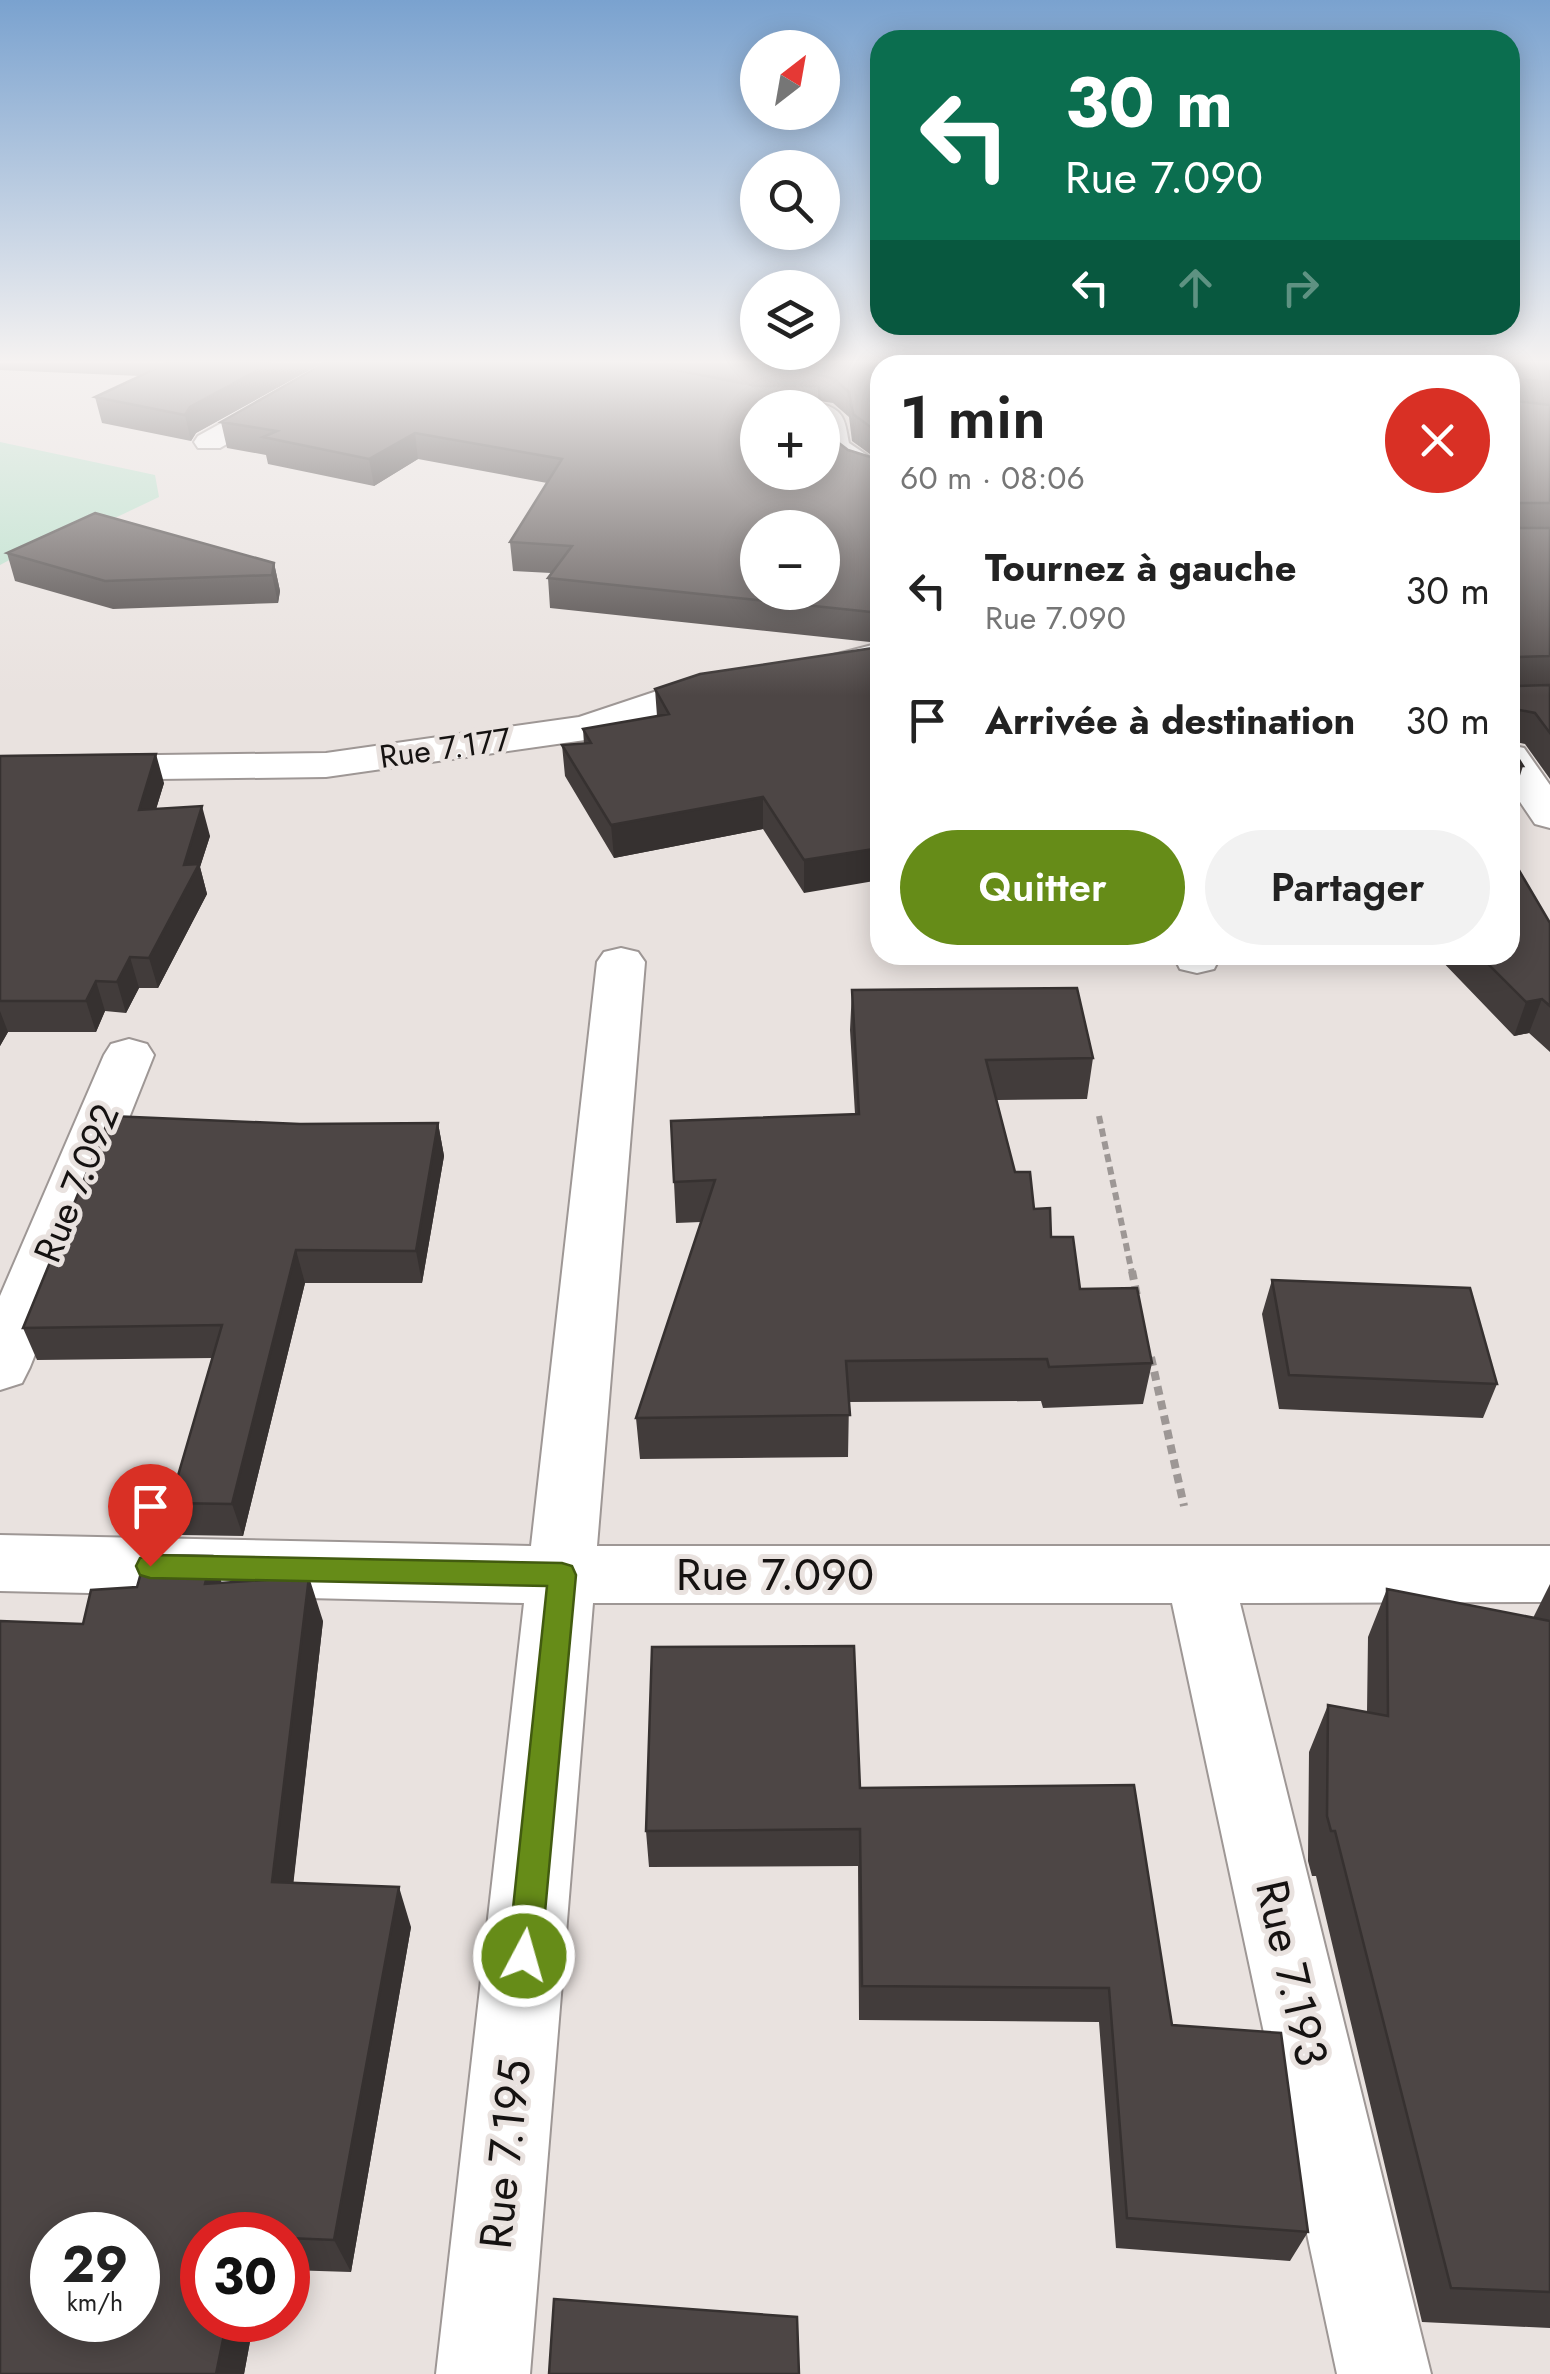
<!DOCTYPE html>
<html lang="fr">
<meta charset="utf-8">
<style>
:root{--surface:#fff;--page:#f2f2f2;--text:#222;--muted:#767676;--accent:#668c18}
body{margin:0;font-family:Jost,sans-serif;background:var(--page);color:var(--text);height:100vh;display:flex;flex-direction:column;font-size:38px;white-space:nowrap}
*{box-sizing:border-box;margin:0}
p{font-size:32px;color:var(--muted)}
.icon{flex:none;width:55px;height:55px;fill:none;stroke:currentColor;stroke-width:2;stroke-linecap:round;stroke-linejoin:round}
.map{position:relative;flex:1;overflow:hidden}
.drawer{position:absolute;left:870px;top:355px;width:650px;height:610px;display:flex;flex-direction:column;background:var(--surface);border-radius:30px;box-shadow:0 5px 25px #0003}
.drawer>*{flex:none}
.hud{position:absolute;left:870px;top:30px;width:650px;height:305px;border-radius:30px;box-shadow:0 5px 25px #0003;background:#0b6e4f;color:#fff;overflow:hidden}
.needle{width:65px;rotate:31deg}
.tools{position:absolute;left:740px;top:30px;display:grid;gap:20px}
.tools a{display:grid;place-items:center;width:100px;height:100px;border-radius:50%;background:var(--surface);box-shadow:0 5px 25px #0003;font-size:50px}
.speed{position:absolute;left:30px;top:2212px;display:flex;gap:20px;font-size:50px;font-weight:700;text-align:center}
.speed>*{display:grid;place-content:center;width:130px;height:130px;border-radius:50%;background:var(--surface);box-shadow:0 5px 25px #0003;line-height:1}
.speed small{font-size:25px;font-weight:400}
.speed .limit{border:15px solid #d22;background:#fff;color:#111}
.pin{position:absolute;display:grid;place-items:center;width:85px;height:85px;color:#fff;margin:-102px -42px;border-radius:50% 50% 50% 0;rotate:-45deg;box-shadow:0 0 10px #0007}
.pin .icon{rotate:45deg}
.me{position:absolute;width:110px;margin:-55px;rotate:6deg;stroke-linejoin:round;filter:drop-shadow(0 0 8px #0008)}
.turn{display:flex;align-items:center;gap:35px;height:210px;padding:0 30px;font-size:45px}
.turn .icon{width:130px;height:130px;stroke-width:2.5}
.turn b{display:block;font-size:70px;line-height:85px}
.lanes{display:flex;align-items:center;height:95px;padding:0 30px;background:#0003;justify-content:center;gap:50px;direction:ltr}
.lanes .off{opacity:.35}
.round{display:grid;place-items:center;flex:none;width:105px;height:105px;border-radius:52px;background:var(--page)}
.head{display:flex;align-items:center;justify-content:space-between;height:170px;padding:0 30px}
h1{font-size:60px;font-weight:600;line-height:75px}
.action{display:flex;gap:20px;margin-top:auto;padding:20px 30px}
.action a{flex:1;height:115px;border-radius:60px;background:var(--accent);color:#fff;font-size:40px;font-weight:600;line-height:115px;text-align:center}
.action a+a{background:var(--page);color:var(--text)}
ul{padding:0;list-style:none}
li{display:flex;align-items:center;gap:30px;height:130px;padding:0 30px}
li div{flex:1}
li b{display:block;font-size:38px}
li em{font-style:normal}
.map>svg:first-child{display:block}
.green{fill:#b3dfc8}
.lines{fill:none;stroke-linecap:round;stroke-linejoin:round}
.minor-casing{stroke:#9e9795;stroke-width:4}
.path-far1{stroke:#9d9795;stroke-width:6;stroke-dasharray:8 5;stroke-linecap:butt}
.path{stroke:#9d9795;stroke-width:8;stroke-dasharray:9 6;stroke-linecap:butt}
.minor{fill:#fff;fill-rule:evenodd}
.wall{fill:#423c3b;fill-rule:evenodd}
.shaded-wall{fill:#363130}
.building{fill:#4d4645;stroke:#363130;stroke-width:2.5;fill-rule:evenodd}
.route{fill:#668c18;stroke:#425b10;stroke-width:2.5}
.labels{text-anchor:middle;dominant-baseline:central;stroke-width:10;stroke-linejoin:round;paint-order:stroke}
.far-street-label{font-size:32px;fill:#151211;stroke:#e9e2df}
.street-label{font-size:38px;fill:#151211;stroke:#e9e2df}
.near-street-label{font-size:45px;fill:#151211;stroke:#e9e2df}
</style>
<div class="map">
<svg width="1550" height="2374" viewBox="0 0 1550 2374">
<rect width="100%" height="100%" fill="#e9e2df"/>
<path class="green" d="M 0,442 L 155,475 L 159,497 L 117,517 L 74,526 L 0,565 Z"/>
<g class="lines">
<defs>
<path id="minor" d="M 330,363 L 365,363 L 220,448 L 198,448 L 194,442 L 198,436 Z
M 1017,363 L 1047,363 L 1048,365 L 1018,365 Z
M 822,404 C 845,410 845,422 849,443 L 880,464 L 880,484 L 850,474 L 823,453 L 822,408 L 811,408 Z
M 880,643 L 880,665 L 816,682 L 700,701 L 585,740 L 326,777 L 0,781 L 0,757 L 326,753 L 579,717 L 693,679 L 814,660 Z
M 1510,745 L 1524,748 L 1550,785 L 1550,828 L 1535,824 L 1510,787 Z
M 621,948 L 638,952 L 645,962 L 597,1546 L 1550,1546 L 1550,1602 L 1240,1603 L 1431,2374 L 1337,2374 L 1172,1603 L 593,1603 L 530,2374 L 436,2374 L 524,1603 L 0,1591 L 0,1535 L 531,1546 L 597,962 L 604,952 Z
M 1173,955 L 1221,955 L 1214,969 L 1197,973 L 1180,969 Z
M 129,1039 L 147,1044 L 154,1055 L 30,1367 L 22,1383 L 0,1390 L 0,1296 L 104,1055 L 111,1044 Z"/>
</defs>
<use href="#minor" class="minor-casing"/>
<path class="path-far1" d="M 1099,1116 L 1132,1273"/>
<path class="path" d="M 1132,1271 L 1137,1296
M 1151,1357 L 1184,1506"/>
<use href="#minor" class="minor"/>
</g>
<path class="wall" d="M 0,363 L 322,363 L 196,433 L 191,441 L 102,423 L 95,397 L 141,376 L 0,370 Z
M 325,363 L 970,363 L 970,365 L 880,365 L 880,640 L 870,642 L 550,608 L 548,578 L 551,573 L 513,571 L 510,542 L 547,483 L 418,459 L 374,486 L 268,464 L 266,455 L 227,448 L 221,422 ZM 820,401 L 833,403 L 849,417 L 852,441 L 878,460 L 848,450 L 758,408 Z
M 1157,363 L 1550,363 L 1550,779 L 1525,744 L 1516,742 L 1516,755 L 1523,766 L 1513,798 L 1510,798 L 1510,365 L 1158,365 Z
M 7,553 L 274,563 L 280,591 L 278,603 L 113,609 L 15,581 Z
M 880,647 L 804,893 L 763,829 L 614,858 L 565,776 L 562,745 L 584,744 L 583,729 L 657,716 L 655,689 Z
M 0,756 L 164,783 L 156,809 L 210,836 L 200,867 L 207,894 L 158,988 L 139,988 L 126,1013 L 105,1011 L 96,1032 L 8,1032 L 0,1046 Z
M 1550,923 L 1550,1052 L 1529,1033 L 1514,1036 L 1436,955 L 1510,955 Z
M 852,990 L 1093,1058 L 1087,1099 L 997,1100 L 1015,1172 L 1034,1209 L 1080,1289 L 1152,1363 L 1143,1404 L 1043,1408 L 1041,1401 L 849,1402 L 848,1457 L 640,1459 L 636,1418 L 701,1222 L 676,1223 L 671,1121 L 855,1114 L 850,1030 Z
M 438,1123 L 444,1156 L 422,1283 L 305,1283 L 243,1536 L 182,1535 L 170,1503 L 213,1358 L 37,1360 L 23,1328 L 300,1124 Z
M 1272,1280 L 1497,1384 L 1483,1418 L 1279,1409 L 1262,1314 Z
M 222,1583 L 323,1621 L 293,1883 L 411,1927 L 351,2272 L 288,2270 L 288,2235 L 202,2235 L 254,2320 L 244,2374 L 0,2374 L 83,1624 Z
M 1550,1584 L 1550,2328 L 1422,2322 L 1316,1876 L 1312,1876 L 1308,1861 L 1309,1752 L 1328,1705 L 1367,1712 L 1368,1637 L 1387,1589 L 1533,1618 Z
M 860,1788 L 1172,2025 L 1308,2232 L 1290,2261 L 1116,2248 L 1099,2022 L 859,2020 L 858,1866 L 649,1867 L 646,1831 Z"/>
<path class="shaded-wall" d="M 271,363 L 322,363 L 196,433 L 191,441 L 185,415 L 190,407 Z
M 415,433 L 418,459 L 374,486 L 369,459 Z
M 274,563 L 280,591 L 278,603 L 272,575 Z
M 880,610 L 879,639 L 870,642 L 871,612 Z
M 156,754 L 164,783 L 147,839 L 139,810 Z
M 763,797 L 763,829 L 614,858 L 611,825 Z
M 202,806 L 210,836 L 200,867 L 207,894 L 158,988 L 149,958 L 184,865 Z
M 880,848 L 880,880 L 804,893 L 804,860 Z
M 130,957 L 139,988 L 126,1013 L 117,982 Z
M 96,981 L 105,1011 L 96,1032 L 86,1001 Z
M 1542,999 L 1529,1033 L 1514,1036 L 1526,1002 Z
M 0,1011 L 8,1032 L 0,1046 Z
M 438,1123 L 444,1156 L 422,1283 L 416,1251 Z
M 296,1250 L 305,1283 L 243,1536 L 232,1504 Z
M 212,1556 L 228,1600 L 205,1584 Z
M 309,1577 L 323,1621 L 289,1922 L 272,1882 Z
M 399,1887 L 411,1927 L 351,2272 L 334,2240 Z
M 227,2320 L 254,2320 L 244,2374 L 216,2374 Z"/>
<path class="building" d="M 168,363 L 271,363 L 190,407 L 185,415 L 95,397 Z
M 325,363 L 638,363 L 757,386 L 819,386 L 820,408 L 758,408 L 758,472 L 822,472 L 822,430 L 848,450 L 880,460 L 880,610 L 871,612 L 548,578 L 572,546 L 510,542 L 562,459 L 415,433 L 369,459 L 263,437 L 277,431 L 221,422 ZM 758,528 L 822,528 L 822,592 L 758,592 Z
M 759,363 L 967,363 L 967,365 L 880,365 L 880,434 L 853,414 L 849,392 L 833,378 Z
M 1385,363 L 1550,363 L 1550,382 L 1514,379 L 1514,401 L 1550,405 L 1550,503 L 1515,503 L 1516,528 L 1550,528 L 1550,656 L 1517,657 L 1517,686 L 1550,685 L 1550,733 L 1535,713 L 1520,710 L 1516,714 L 1516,755 L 1523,766 L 1510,766 L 1510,365 Z
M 95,513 L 274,563 L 272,575 L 105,581 L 7,553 Z
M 880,647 L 880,848 L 804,860 L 763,797 L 611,825 L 562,745 L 591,743 L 583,729 L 669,714 L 655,689 L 700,674 Z
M 156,754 L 139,810 L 202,806 L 184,865 L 199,864 L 149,958 L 130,957 L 117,982 L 96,981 L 86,1001 L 0,1001 L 0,756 Z
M 1510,855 L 1550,923 L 1550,1006 L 1542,999 L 1526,1002 L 1479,955 L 1510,955 Z
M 1077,988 L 1093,1058 L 986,1060 L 1015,1172 L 1030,1172 L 1034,1209 L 1050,1208 L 1051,1237 L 1073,1237 L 1080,1289 L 1137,1288 L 1152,1363 L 1049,1367 L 1047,1359 L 846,1361 L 850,1415 L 636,1418 L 715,1180 L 674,1182 L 671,1121 L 859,1114 L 852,990 Z
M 110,1116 L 300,1124 L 438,1123 L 416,1251 L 296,1250 L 232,1504 L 170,1503 L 222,1325 L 23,1328 Z
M 1272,1280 L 1470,1288 L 1497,1384 L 1289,1375 Z
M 146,1555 L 212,1556 L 205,1584 L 309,1577 L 272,1882 L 399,1887 L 334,2240 L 288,2238 L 288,2235 L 202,2235 L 202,2320 L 227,2320 L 216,2374 L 0,2374 L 0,1621 L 83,1624 L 91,1590 L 137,1587 ZM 52,2235 L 138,2235 L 138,2320 L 52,2320 Z
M 1387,1589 L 1550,1621 L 1550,2292 L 1451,2288 L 1335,1831 L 1331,1831 L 1327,1816 L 1328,1705 L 1388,1716 Z
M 854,1646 L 860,1788 L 1134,1785 L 1172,2025 L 1281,2033 L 1308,2232 L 1127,2218 L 1109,1988 L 862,1986 L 860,1829 L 646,1831 L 652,1647 Z
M 554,2299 L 797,2317 L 799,2374 L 549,2374 Z"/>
<linearGradient id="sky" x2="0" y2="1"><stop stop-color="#7aa2cf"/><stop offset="0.52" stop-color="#f5f2f1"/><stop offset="1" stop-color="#f5f2f1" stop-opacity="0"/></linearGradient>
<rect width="1550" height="696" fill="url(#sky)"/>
<path class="route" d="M 150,1555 L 562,1563 L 572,1566 L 576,1575 L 541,1956 L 536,1967 L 524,1972 L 512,1967 L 508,1956 L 547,1586 L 150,1578 L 140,1575 L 136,1566 L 140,1558 Z"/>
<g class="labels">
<g class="far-street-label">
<text transform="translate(445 748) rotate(-8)">Rue 7.177</text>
</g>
<g class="street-label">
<text transform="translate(76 1183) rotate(-68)">Rue 7.092</text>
</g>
<g class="near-street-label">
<text x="775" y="1574">Rue 7.090</text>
<text transform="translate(1292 1973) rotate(77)">Rue 7.193</text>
<text transform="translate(505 2154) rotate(-84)">Rue 7.195</text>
</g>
</g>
</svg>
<div class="tools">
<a><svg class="needle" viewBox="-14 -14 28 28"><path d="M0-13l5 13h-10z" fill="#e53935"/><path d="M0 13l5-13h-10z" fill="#767676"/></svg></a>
<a><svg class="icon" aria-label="search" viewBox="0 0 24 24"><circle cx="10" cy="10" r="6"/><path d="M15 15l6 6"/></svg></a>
<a><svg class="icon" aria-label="layers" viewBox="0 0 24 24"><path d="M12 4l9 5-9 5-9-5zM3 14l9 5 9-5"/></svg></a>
<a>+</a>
<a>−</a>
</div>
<div class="speed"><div>29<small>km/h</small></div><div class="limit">30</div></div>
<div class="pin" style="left:150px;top:1566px;background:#d93025"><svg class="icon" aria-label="arrive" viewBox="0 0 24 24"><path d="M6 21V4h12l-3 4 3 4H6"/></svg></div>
<svg class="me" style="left:524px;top:1956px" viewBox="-20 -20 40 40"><circle r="17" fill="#668c18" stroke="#fff" stroke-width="3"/><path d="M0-11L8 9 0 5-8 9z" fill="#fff"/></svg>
<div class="hud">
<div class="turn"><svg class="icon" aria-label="left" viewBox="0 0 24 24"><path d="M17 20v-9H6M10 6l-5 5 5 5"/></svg><div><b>30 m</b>Rue 7.090</div></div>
<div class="lanes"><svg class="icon" aria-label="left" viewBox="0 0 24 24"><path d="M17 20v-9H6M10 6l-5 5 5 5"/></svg><svg class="icon off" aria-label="ahead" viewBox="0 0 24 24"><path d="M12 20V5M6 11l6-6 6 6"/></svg><svg class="icon off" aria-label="right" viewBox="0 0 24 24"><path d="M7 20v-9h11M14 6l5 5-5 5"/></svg></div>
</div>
<section class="drawer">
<div class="head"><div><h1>1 min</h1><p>60 m · 08:06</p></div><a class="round" style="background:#d93025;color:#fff"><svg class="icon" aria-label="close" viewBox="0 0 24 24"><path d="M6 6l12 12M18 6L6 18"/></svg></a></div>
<ul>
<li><svg class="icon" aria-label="left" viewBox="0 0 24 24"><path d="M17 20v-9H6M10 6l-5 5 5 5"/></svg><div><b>Tournez à gauche</b><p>Rue 7.090</p></div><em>30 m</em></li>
<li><svg class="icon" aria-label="arrive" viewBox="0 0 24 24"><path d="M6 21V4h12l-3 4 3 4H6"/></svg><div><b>Arrivée à destination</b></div><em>30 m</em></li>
</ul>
<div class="action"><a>Quitter</a><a>Partager</a></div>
</section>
</div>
